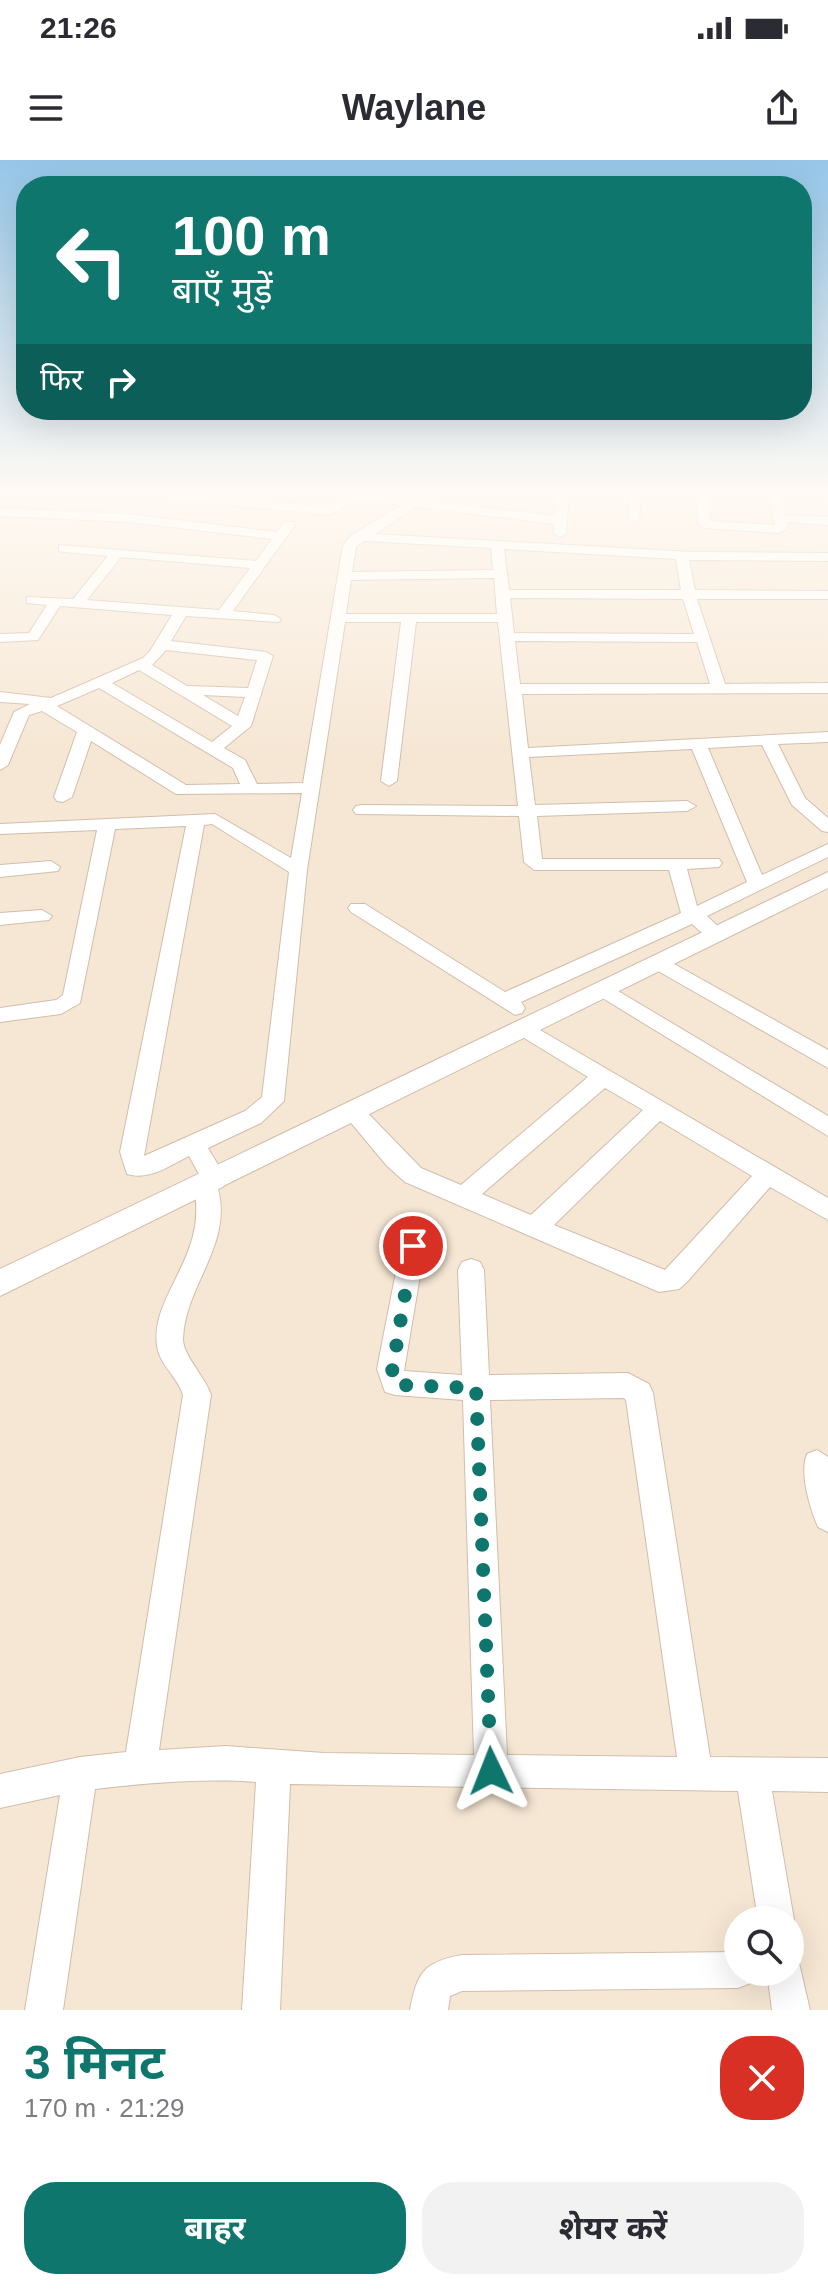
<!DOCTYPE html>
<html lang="hi">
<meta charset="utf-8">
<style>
:root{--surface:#fff;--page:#f2f2f3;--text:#2b2b33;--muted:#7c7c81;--accent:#0f766e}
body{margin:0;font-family:Helvetica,"Noto Sans Devanagari",sans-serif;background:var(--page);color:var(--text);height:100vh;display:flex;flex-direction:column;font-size:30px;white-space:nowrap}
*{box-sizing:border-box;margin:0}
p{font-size:26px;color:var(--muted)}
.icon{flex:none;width:44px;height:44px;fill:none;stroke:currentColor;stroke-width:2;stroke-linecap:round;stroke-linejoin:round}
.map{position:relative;height:1850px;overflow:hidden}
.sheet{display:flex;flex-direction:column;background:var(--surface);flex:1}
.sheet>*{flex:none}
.banner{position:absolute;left:16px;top:16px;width:796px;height:244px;border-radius:32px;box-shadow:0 8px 32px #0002;background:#0f766e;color:#fff;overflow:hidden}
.tools{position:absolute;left:724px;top:1746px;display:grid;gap:16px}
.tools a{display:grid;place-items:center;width:80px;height:80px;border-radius:50%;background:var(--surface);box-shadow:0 8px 32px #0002;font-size:40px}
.pin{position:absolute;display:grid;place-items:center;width:68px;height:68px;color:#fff;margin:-34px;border:4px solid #fff;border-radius:50%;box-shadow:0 2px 8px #0007}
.me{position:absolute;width:88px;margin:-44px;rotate:358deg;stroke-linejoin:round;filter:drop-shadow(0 0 6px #0008)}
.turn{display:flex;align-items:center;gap:28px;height:168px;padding:0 24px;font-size:36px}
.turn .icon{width:104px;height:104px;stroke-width:2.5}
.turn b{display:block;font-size:56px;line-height:68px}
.then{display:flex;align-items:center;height:76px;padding:0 24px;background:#0003;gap:16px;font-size:30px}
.round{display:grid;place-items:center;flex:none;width:84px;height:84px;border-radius:32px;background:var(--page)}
.summary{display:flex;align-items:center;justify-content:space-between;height:136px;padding:0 24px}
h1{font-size:48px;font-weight:700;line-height:60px;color:var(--accent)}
.action{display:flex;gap:16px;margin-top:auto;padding:16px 24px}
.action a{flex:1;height:92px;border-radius:32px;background:var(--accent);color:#fff;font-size:32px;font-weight:700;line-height:92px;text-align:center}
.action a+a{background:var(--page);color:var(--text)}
.status{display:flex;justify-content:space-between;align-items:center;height:56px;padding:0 40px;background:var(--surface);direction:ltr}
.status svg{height:22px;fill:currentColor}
header{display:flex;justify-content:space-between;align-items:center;height:104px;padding:0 24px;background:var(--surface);font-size:36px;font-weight:700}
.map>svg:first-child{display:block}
.residential{fill:#f6e7d4;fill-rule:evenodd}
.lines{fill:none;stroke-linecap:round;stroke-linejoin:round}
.minor-casing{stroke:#d1bdab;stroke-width:2}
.tertiary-casing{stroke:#d1bdab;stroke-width:2}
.minor{fill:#fff;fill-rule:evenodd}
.tertiary{fill:#fff;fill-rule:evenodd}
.route{stroke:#0f766e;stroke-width:14;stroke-dasharray:0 25.2}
</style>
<div class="status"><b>21:26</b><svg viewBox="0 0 49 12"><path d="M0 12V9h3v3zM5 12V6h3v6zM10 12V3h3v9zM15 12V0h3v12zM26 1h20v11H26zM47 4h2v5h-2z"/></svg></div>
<header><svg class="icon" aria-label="menu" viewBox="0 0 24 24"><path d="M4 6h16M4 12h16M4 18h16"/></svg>Waylane<svg class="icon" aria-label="share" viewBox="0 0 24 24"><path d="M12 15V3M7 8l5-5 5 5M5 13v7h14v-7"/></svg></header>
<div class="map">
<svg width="828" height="1850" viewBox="0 0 828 1850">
<rect width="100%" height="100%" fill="#fef5e6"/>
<path class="residential" d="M 0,335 L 828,335 L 828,1850 L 0,1850 ZM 738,1760 L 790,1760 L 790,1812 L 738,1812 Z"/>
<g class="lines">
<defs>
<path id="minor" d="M 162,335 L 204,335 L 327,347 L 341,335 L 378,335 L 555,356 L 557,335 L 569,335 L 566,373 L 560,377 L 554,373 L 554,364 L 416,347 L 375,374 L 692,392 L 828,393 L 828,401 L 689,400 L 695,430 L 828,431 L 828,439 L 697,439 L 725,524 L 828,523 L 828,533 L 522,534 L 528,588 L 828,572 L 828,582 L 778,584 L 805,638 L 828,658 L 828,672 L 822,671 L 792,645 L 762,585 L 708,588 L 762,715 L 828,684 L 828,697 L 707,756 L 726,774 L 723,779 L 709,779 L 692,764 L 521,842 L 525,848 L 522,853 L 515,855 L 351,752 L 348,748 L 351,744 L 365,744 L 505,832 L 681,753 L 669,710 L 534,710 L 524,702 L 519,656 L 356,654 L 353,650 L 356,646 L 362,645 L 518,646 L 498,462 L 416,462 L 397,621 L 389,626 L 381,621 L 401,462 L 345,462 L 307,710 L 284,941 L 261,963 L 208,988 L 227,1020 L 223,1027 L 218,1029 C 233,1085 185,1125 183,1179 C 183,1196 205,1216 211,1235 L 159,1590 L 226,1586 L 324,1593 L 474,1595 L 463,1240 L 395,1235 L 385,1232 L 377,1209 L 401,1086 L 404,1079 L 413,1076 L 422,1079 L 425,1086 L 404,1211 L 462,1215 L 458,1110 L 462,1102 L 471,1099 L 480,1102 L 484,1110 L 489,1215 L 628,1213 L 649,1224 L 653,1233 L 710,1597 L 828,1598 L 828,1632 L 772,1631 L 794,1760 L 790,1769 L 790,1760 L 758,1760 L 738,1631 L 290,1624 L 280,1850 L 242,1850 L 256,1622 C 203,1618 148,1623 95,1629 L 63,1850 L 25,1850 L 60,1635 L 0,1648 L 0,1614 L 80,1597 L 126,1592 L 183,1235 C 178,1217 160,1206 157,1186 C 150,1133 211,1095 193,1024 L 200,1016 L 189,996 C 169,1006 149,1021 127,1014 L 120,992 L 186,666 L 115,669 L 80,843 L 61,854 L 0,862 L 0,848 L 56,840 L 63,835 L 97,670 L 0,674 L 0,664 L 215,654 L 291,698 L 302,633 L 176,634 L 91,581 L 72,637 L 63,642 L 57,641 L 54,637 L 77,572 L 42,551 L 29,555 L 8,605 L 0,610 L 0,585 L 14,552 L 30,544 L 0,542 L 0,532 L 51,538 L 143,498 L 150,491 L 172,455 L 60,446 L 38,480 L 0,482 L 0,474 L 29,473 L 47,445 L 27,443 L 27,437 L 73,439 L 108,396 L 64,392 L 59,391 L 59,385 L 256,401 L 272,379 L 128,362 L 0,356 L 0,348 L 128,354 L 277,372 L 284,362 L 294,362 L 295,365 L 233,451 L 274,455 L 281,459 L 279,462 L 186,456 L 171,481 L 266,492 L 273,496 L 251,566 L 224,588 L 245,600 L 257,624 L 303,623 L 343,385 L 353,374 L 402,345 L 351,339 L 339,351 L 328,355 L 168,339 ZM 364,381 L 491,388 L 493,410 L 352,412 L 356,387 ZM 504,389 L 676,399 L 681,430 L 509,430 ZM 121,397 L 250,408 L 219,450 L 87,440 ZM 494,418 L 497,454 L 346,454 L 351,420 ZM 510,438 L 683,439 L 694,474 L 514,473 ZM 515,481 L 697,482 L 710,524 L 520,524 ZM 166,490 L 257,500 L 248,528 L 187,526 L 152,505 ZM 139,510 L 232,566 L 212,582 L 112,523 ZM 99,528 L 233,608 L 240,624 L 186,625 L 57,546 ZM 203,535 L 245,537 L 238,556 ZM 692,589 L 747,722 L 697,746 L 687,709 L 719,707 L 722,703 L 719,699 L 542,699 L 537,656 L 687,651 L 696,646 L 687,641 L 535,645 L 529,597 ZM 212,664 L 289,712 L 262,937 L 245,951 L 144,996 L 204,665 ZM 624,1238 L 626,1240 L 677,1597 L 507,1595 L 490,1240 Z
M 629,335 L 641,335 L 639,362 L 629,359 Z
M 697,335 L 709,335 L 710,361 L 775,365 L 769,335 L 781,335 L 786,355 L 828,357 L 828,365 L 788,362 L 787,369 L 778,373 L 704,368 L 698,364 Z
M 51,701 L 60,707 L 58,711 L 0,717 L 0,705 Z
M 42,750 L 52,756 L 49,760 L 0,765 L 0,753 Z
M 658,795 L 828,890 L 828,908 L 651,807 L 648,802 Z
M 603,822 L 828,956 L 828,976 L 596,834 L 593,829 L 596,824 Z
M 523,860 L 828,1038 L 828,1060 L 770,1027 L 687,1122 L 679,1129 L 659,1132 L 405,1022 L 387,1006 L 342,952 L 345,946 L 353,943 L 361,946 L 421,1008 L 461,1025 L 588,917 L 516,873 L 512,868 L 516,863 ZM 605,928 L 643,950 L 531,1055 L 482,1034 ZM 660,961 L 752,1016 L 665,1110 L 554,1065 Z
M 817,1290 L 828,1297 L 828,1372 L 818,1367 C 810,1348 799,1313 807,1294 Z
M 738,1792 L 738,1812 L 755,1812 L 751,1823 L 738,1828 L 462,1831 L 450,1836 L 448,1850 L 410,1850 C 417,1813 423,1802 462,1795 Z
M 790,1796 L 798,1799 L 810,1850 L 772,1850 L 767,1812 L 790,1812 Z"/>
<path id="tertiary" d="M 828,712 L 828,728 L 0,1136 L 0,1109 Z"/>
</defs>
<use href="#minor" class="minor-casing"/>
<use href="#tertiary" class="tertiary-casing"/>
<use href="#minor" class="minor"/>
<use href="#tertiary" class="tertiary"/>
</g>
<linearGradient id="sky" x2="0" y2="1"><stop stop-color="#95c6e8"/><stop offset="0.56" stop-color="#fffaf4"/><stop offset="1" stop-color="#fffaf4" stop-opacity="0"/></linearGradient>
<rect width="828" height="594" fill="url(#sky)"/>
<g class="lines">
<path class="route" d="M 413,1086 L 391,1218 L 401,1225 L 476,1228 L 491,1611"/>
</g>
</svg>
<div class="tools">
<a><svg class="icon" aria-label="search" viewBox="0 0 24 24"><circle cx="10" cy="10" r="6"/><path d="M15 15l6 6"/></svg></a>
</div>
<div class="pin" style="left:413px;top:1086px;background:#d93025"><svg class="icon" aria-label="arrive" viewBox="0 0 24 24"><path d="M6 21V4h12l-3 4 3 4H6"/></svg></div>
<svg class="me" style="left:491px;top:1611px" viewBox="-20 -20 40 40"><path d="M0-17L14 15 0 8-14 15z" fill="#0f766e" stroke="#fff" stroke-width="4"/></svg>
<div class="banner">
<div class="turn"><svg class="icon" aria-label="left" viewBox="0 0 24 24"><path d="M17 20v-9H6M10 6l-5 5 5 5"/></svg><div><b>100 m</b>बाएँ मुड़ें</div></div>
<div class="then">फिर<svg class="icon" aria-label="right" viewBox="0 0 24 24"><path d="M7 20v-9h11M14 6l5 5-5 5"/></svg></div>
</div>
</div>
<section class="sheet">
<div class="summary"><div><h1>3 मिनट</h1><p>170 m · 21:29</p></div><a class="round" style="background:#d93025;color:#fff"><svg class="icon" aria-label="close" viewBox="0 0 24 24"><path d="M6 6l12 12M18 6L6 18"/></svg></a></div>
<div class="action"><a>बाहर</a><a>शेयर करें</a></div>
</section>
